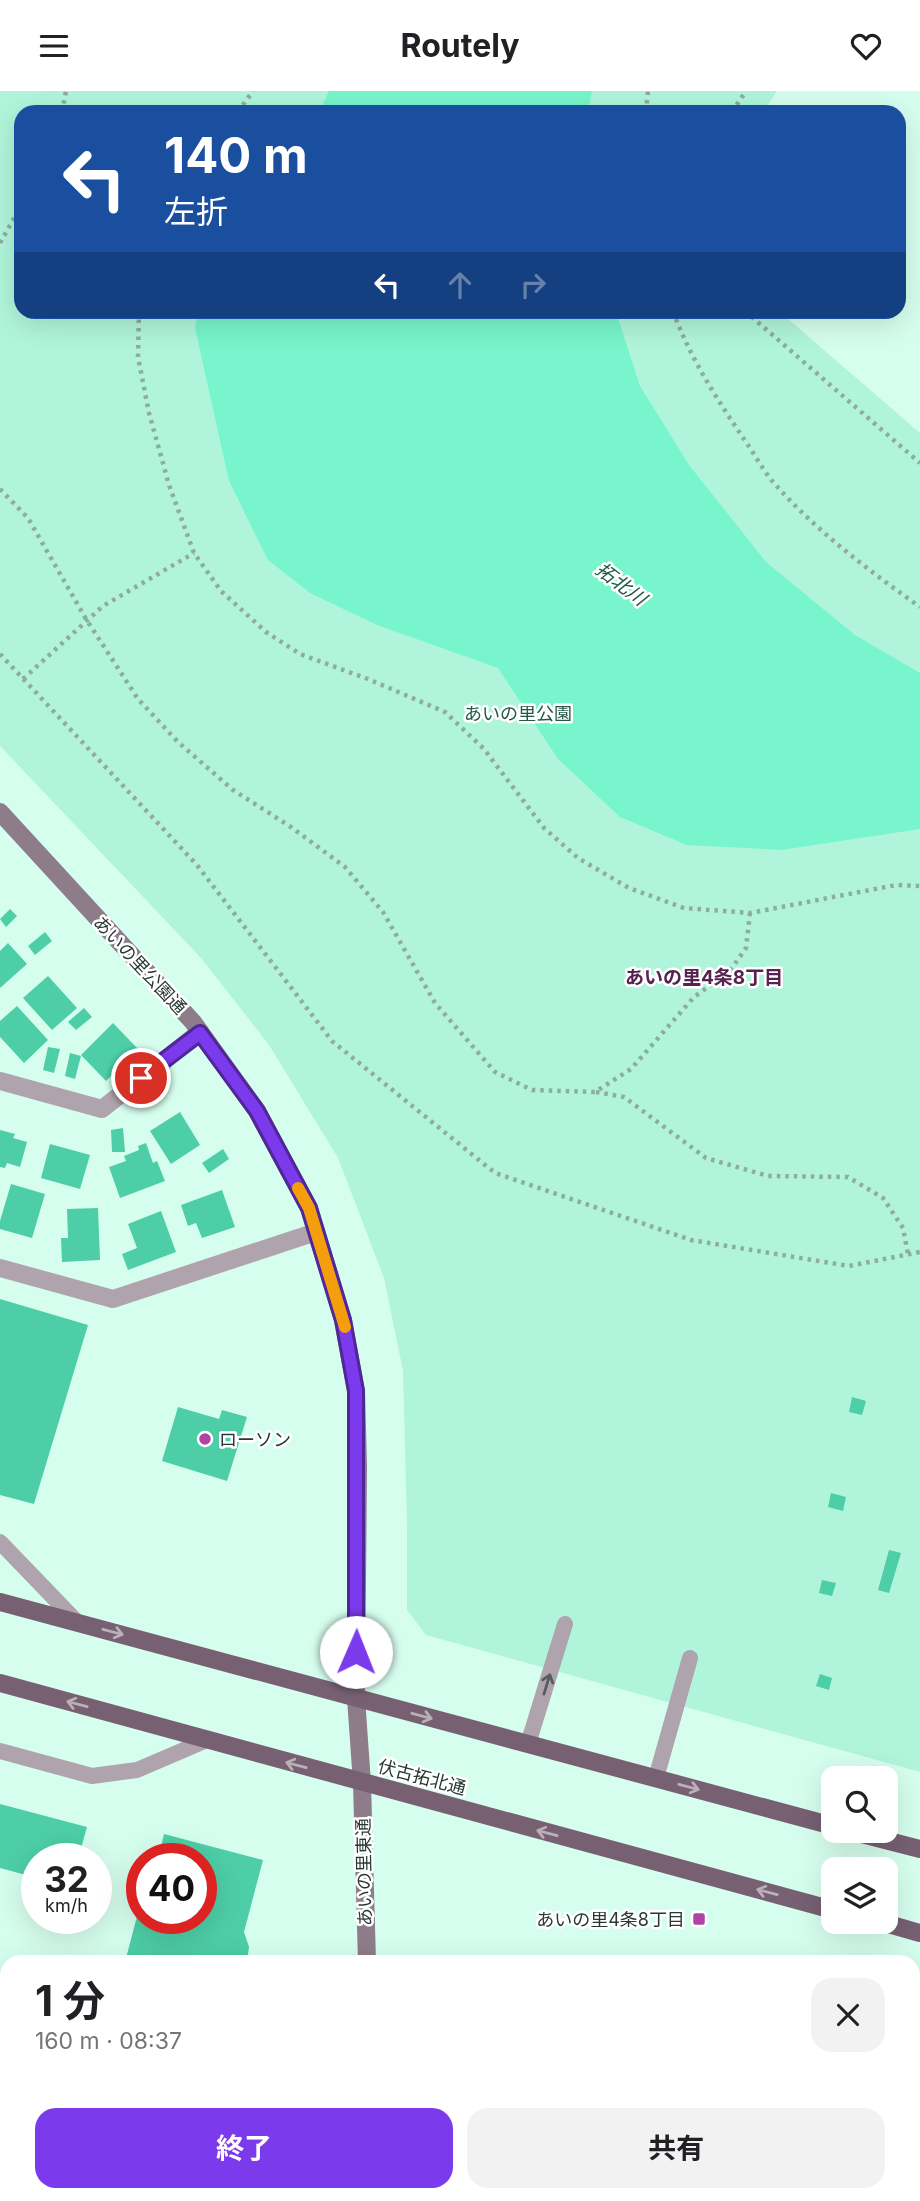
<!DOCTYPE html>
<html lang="ja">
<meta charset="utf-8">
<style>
:root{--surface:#fff;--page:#f2f2f2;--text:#202124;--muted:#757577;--accent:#7c3aed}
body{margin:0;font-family:Inter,"Noto Sans JP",sans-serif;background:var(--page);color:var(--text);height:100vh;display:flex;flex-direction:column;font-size:26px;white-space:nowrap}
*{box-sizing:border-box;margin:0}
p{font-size:23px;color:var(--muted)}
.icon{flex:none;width:38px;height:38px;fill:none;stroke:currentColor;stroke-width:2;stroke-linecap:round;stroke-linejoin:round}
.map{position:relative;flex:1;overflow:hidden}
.panel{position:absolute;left:0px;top:1864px;width:920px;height:247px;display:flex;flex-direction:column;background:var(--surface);border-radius:21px 21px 0 0;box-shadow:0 7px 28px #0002}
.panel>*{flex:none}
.guide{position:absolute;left:14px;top:14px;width:892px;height:214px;border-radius:21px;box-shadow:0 7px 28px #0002;background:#1a4fa0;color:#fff;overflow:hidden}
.tools{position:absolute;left:821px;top:1675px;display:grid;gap:14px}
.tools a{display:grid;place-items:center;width:77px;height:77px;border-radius:14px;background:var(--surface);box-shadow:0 7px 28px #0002;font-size:35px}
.speed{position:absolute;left:21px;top:1752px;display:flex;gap:14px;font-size:35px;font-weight:700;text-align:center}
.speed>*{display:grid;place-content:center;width:91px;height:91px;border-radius:50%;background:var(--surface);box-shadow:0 7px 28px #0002;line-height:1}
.speed small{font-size:18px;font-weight:400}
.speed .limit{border:10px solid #d22;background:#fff;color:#111}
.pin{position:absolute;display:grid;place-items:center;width:60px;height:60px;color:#fff;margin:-30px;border:4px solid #fff;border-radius:50%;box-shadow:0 2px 7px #0007}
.me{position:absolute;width:77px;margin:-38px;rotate:1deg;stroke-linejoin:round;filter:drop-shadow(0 0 5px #0008)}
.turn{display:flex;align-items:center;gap:24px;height:147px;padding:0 35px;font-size:32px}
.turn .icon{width:91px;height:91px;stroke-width:2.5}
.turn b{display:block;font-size:49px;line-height:60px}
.lanes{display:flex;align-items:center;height:66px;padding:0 35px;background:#0003;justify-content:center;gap:35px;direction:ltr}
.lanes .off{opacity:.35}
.round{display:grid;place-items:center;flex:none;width:74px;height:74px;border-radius:21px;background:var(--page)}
.head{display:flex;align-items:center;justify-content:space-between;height:119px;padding:0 35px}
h1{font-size:42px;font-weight:700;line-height:52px}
.action{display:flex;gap:14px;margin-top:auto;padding:14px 35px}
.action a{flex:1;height:80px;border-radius:21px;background:var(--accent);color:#fff;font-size:28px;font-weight:700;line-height:80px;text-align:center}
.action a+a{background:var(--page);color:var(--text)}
header{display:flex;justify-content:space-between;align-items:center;height:91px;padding:0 35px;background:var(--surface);font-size:32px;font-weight:700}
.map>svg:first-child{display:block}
.green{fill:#b0f5db}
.water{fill:#78f5cc}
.building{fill:#4dcea6}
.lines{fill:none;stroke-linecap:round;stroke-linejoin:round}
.path{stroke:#8eaca0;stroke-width:4.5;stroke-dasharray:3.5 5;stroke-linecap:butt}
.lane{stroke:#afa3ad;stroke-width:16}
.street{stroke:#afa3ad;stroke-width:18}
.secondary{stroke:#8e7c8b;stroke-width:18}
.primary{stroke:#766072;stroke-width:18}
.oneway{stroke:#bab0b8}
.oneway2{stroke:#575d5d}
.route-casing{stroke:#51269a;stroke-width:18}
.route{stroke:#7c3aed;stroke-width:12}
.slow{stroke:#f59e0b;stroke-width:12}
.poi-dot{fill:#b044a4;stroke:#fff;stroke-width:2.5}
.labels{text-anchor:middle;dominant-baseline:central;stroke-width:5;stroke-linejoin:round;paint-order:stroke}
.park-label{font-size:18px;fill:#235746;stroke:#fff}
.street-label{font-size:18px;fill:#283832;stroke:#fff}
.poi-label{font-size:18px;fill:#283832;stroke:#fff;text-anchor:start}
.water-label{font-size:19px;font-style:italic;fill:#255948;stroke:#fff}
.neighbourhood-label{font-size:19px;font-weight:bold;fill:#572250;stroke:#fff}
</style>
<header><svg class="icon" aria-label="menu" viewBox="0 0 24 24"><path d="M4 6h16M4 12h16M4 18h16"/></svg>Routely<svg class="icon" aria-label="heart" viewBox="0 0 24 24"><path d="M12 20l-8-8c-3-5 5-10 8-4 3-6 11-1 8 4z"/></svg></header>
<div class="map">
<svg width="920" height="2110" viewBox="0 0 920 2110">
<rect width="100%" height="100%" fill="#d6feee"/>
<path class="green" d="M 0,0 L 777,0 L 763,21 L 21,21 L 21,220 L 780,221 L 920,342 L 920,1681 L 426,1544 L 407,1519 L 407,1432 L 403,1280 L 384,1187 L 338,1067 L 269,954 L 202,868 L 0,655 Z"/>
<path class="water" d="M 329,0 L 592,0 L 588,21 L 319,21 Z
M 198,221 L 616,221 L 640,295 L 689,374 L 766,471 L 855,544 L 920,582 L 920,738 L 781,759 L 687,754 L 620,726 L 558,668 L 498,577 L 377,534 L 310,502 L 268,469 L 229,390 L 195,237 Z"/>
<path class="building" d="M 10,818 L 17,825 L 6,836 L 0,828 Z
M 45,841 L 52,850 L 35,864 L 28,855 Z
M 8,852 L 27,873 L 0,897 L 0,860 Z
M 48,885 L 77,917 L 52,939 L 23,907 Z
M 17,915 L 48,949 L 24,972 L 0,946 L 0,930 Z
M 84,917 L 92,926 L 76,939 L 68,931 Z
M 113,932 L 138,958 L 106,990 L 81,964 Z
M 48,956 L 60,958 L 54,982 L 43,979 Z
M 70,962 L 81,965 L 75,988 L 65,985 Z
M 180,1021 L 200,1054 L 171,1073 L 150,1040 Z
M 123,1037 L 125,1061 L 112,1061 L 111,1039 Z
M 0,1039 L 15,1043 L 13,1047 L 27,1051 L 20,1076 L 7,1072 L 5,1077 L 0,1076 Z
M 146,1052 L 153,1072 L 157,1070 L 165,1090 L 120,1107 L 109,1076 L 126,1070 L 124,1065 L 139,1059 L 138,1055 Z
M 50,1053 L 90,1064 L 80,1098 L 41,1087 Z
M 223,1058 L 229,1068 L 209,1082 L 202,1072 Z
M 11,1093 L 45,1103 L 32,1147 L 0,1138 L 0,1130 Z
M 222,1099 L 235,1136 L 202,1147 L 196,1132 L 188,1135 L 181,1114 Z
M 98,1117 L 100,1169 L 62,1171 L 61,1147 L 68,1147 L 67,1118 Z
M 161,1120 L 176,1161 L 128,1179 L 122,1163 L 137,1157 L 128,1133 Z
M 0,1208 L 88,1234 L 34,1413 L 0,1404 Z
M 852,1306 L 866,1310 L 862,1324 L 849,1321 Z
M 178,1316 L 219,1328 L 222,1319 L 247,1326 L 227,1390 L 162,1370 Z
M 831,1402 L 846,1406 L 843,1420 L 828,1416 Z
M 889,1459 L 901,1462 L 889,1502 L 878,1499 Z
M 822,1489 L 836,1492 L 832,1505 L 819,1502 Z
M 820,1583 L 832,1587 L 829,1599 L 816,1595 Z
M 0,1713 L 87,1736 L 78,1768 L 37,1768 L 37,1787 L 0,1777 Z
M 164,1743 L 263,1769 L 244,1841 L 249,1856 L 247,1871 L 234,1871 L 215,1866 L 213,1871 L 125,1871 L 141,1810 L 142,1827 L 201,1827 L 201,1768 L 158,1768 Z
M 914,2026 L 920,2028 L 920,2110 L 749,2110 L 744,2107 L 745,2104 L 914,2104 Z
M 12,2104 L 53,2104 L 51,2110 L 10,2110 Z"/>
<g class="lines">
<path class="path" d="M 62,21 L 66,0
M 238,21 L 253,0
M 646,21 L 648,0
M 732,21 L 746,0
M 0,152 L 21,115
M 139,220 L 138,266 L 149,322 L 169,394 L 194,462 L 221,500 L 266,541 L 300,563 L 368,588 L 445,621 L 484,658 L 544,737 L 578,767 L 629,797 L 684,817 L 750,822 L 896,794 L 920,795
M 673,220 C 690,267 718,310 746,351 C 755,364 763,379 773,391 C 815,439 868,479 920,516
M 745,220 L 920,372
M 0,398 L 28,427 L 86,528 L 138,608 L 178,651 L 233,699 L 291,736 L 345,776 L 383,821 L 435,912 L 495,981 L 532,999 L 595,1001 L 631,978 L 694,906 L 729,881 L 746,857 L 750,822
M 0,563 L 197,774 L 332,950 L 495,1082 L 691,1149 L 849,1175 L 920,1161
M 23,588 L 103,515 L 194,462
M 596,1001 L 624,1006 L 706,1067 L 768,1085 L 848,1086 L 883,1107 L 903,1137 L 908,1163"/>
<path class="lane" d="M 0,1451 L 78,1532
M 528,1653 L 565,1533
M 0,1660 L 92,1685 L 137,1679 L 207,1649
M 656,1687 L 690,1567"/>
<path class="street" d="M 0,990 L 102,1018 L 200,941
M 0,1177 L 113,1208 L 316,1141
M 0,2037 L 7,2039
M 84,2104 L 84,2110
M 243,2104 L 267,2110"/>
<path class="secondary" d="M 0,721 L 193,931 L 257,1020 L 309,1117 L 343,1229 L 356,1300 L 358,1375 L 356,1607 L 362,1692 L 367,1871
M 373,2104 L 373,2110"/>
<path class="primary" d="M 0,1511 L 833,1735
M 0,1592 L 833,1819
M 850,1740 L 920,1758
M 878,1830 L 920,1842"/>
</g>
<defs><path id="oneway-shaft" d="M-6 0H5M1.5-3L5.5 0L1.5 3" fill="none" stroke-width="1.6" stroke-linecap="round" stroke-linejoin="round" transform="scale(1.75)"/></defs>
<g class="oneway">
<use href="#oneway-shaft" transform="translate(113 1541) rotate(15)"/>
<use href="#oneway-shaft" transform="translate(77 1613) rotate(-165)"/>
<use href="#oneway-shaft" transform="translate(422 1625) rotate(15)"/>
<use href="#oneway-shaft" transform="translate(296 1674) rotate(-165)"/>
<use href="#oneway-shaft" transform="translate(689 1696) rotate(15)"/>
<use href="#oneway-shaft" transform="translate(547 1742) rotate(-165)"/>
<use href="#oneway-shaft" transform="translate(767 1801) rotate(-165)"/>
</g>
<use class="oneway2" href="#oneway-shaft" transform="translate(547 1593) rotate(-73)"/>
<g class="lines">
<defs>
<path id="route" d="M 141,987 L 200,942 L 257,1020 L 309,1117 L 343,1229 L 356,1300 L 356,1561"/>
</defs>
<use href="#route" class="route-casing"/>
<use href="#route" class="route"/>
<path class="slow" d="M 298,1097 L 309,1117 L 345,1236"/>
</g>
<g class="poi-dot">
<circle cx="205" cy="1348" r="7"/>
<rect x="692" y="1821" width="14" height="14" rx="3.5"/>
</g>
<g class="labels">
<g class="park-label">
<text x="518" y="622">あいの里公園</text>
</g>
<g class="street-label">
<text transform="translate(140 874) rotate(47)">あいの里公園通</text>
<text transform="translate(422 1686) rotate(15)">伏古拓北通</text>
<text transform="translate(364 1781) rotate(-91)">あいの里東通</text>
</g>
<g class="poi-label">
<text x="219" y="1348">ローソン</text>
<text x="685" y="1828" text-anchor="end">あいの里4条8丁目</text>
</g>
<g class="water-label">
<text transform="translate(621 493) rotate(37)">拓北川</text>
</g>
<g class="neighbourhood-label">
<text x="704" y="886">あいの里4条8丁目</text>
</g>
</g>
</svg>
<div class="tools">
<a><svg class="icon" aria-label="search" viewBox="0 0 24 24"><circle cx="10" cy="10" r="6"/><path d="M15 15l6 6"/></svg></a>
<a><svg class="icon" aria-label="layers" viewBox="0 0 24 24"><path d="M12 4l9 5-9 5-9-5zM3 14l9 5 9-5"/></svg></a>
</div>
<div class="speed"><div>32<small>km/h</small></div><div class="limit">40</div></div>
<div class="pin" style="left:141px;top:987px;background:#d93025"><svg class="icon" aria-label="arrive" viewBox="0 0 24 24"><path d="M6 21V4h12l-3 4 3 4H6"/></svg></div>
<svg class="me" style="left:356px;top:1561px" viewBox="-20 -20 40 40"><circle r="19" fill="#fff"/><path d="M0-13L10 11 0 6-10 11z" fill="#7c3aed"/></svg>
<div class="guide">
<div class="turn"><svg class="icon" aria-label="left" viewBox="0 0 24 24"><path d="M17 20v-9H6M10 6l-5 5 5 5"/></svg><div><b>140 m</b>左折</div></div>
<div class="lanes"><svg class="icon" aria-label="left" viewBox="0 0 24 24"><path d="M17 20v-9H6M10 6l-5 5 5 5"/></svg><svg class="icon off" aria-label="ahead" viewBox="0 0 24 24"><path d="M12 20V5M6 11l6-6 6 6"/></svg><svg class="icon off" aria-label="right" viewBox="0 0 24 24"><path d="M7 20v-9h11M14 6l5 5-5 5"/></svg></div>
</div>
<section class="panel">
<div class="head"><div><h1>1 分</h1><p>160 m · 08:37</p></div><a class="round"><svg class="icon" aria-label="close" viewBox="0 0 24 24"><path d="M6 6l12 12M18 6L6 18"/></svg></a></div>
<div class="action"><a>終了</a><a>共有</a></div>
</section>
</div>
